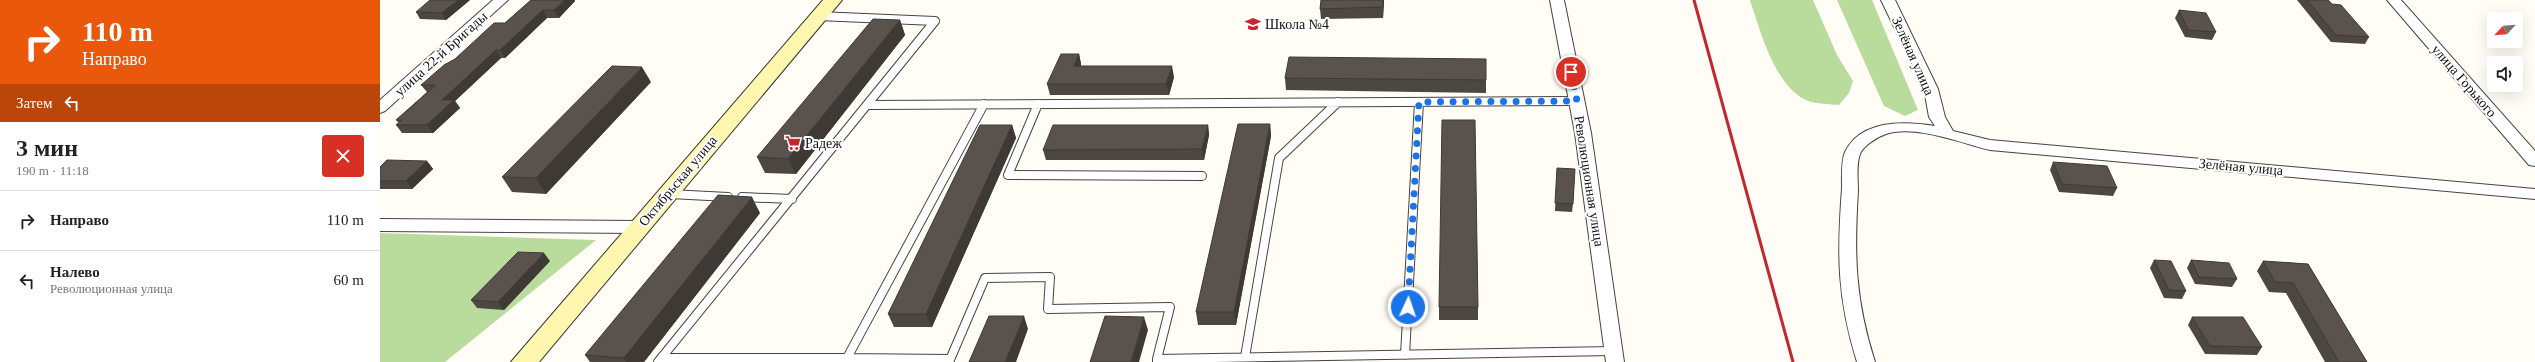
<!DOCTYPE html>
<html lang="ru">
<meta charset="utf-8">
<style>
:root{--surface:#fff;--page:#f2f2f2;--text:#222;--muted:#767676;--line:#e0e0e0}
body{margin:0;font-family:"Times New Roman",serif;background:var(--page);color:var(--text);height:100vh;display:flex;flex-direction:column;font-size:15px;white-space:nowrap}
*{box-sizing:border-box;margin:0}
p{font-size:13px;color:var(--muted)}
.icon{flex:none;width:22px;height:22px;fill:none;stroke:currentColor;stroke-width:2;stroke-linecap:round;stroke-linejoin:round}
.map{position:relative;flex:1;overflow:hidden}
.side{display:flex;flex-direction:column;background:var(--surface);width:380px}
.side>*{flex:none}
.banner{background:#ea580c;color:#fff;overflow:hidden}
.needle{width:26px;rotate:244deg}
.tools{position:absolute;left:2107px;top:12px;display:grid;gap:8px}
.tools a{display:grid;place-items:center;width:36px;height:36px;border-radius:4px;background:var(--surface);box-shadow:0 4px 16px #0002;font-size:20px}
.pin{position:absolute;display:grid;place-items:center;width:34px;height:34px;color:#fff;margin:-17px;border:2px solid #fff;border-radius:50%;box-shadow:0 1px 4px #0007}
.me{position:absolute;width:44px;margin:-22px;rotate:3deg;stroke-linejoin:round;filter:drop-shadow(0 0 3px #0008)}
.turn{display:flex;align-items:center;gap:14px;height:84px;padding:0 16px;font-size:18px}
.turn .icon{width:52px;height:52px;stroke-width:2.5}
.turn b{display:block;font-size:28px;line-height:34px}
.then{display:flex;align-items:center;height:38px;padding:0 16px;background:#0003;gap:8px;font-size:15px}
.round{display:grid;place-items:center;flex:none;width:42px;height:42px;border-radius:4px;background:var(--page)}
.summary{display:flex;align-items:center;justify-content:space-between;height:68px;padding:0 16px}
h1{font-size:24px;font-weight:800;line-height:30px}
ul{padding:0;list-style:none}
li{display:flex;align-items:center;gap:12px;height:60px;padding:0 16px;border-top:1px solid var(--line)}
li div{flex:1}
li b{display:block;font-size:15px}
li em{font-style:normal}
main{display:flex;flex:1;min-height:0}
.map>svg:first-child{display:block}
.forest{fill:#b9dc9c}
.lines{fill:none;stroke-linecap:round;stroke-linejoin:round}
.lane-casing{stroke:#444;stroke-width:10}
.street-casing{stroke:#444;stroke-width:2}
.secondary-casing{stroke:#333;stroke-width:2}
.lane{stroke:#fff;stroke-width:8}
.street{fill:#fff;fill-rule:evenodd}
.secondary{fill:#fff6b0;fill-rule:evenodd}
.rail{stroke:#c4262e;stroke-width:3}
.wall{fill:#4d4742}
.shaded-wall{fill:#3f3936}
.building{fill:#5a524d;stroke:#3f3936}
.route{stroke:#1a73e8;stroke-width:7;stroke-dasharray:0 12.6}
.labels{text-anchor:middle;dominant-baseline:central;stroke-width:4;stroke-linejoin:round;paint-order:stroke}
.poi-label{font-size:14px;fill:#111;stroke:#fff;text-anchor:start}
.street-label{font-size:14px;fill:#111;stroke:#fff}
</style>
<main>
<section class="side">
<div class="banner">
<div class="turn"><svg class="icon" aria-label="right" viewBox="0 0 24 24"><path d="M7 20v-9h11M14 6l5 5-5 5"/></svg><div><b>110 m</b>Направо</div></div>
<div class="then">Затем<svg class="icon" aria-label="left" viewBox="0 0 24 24"><path d="M17 20v-9H6M10 6l-5 5 5 5"/></svg></div>
</div>
<div class="summary"><div><h1>3 мин</h1><p>190 m · 11:18</p></div><a class="round" style="background:#d93025;color:#fff"><svg class="icon" aria-label="close" viewBox="0 0 24 24"><path d="M6 6l12 12M18 6L6 18"/></svg></a></div>
<ul>
<li><svg class="icon" aria-label="right" viewBox="0 0 24 24"><path d="M7 20v-9h11M14 6l5 5-5 5"/></svg><div><b>Направо</b></div><em>110 m</em></li>
<li><svg class="icon" aria-label="left" viewBox="0 0 24 24"><path d="M17 20v-9H6M10 6l-5 5 5 5"/></svg><div><b>Налево</b><p>Революционная улица</p></div><em>60 m</em></li>
</ul>
</section>
<div class="map">
<svg width="2155" height="362" viewBox="0 0 2155 362">
<rect width="100%" height="100%" fill="#fffdf5"/>
<path class="forest" d="M 1370,0 L 1433,0 L 1457,55 L 1473,81 L 1469,93 L 1459,105 C 1450,104 1437,104 1428,101 C 1395,88 1380,30 1370,0 Z
M 1457,0 L 1492,0 L 1538,110 L 1525,116 L 1504,106 Z
M 0,233 L 216,240 L 65,362 L 0,362 Z"/>
<g class="lines">
<defs>
<path id="lane" d="M 658,104 L 628,175 L 822,176
M 488,105 L 1197,101
M 290,194 L 348,197
M 362,197 L 412,199
M 1025,355 L 1039,102
M 865,357 L 899,158 L 958,102
M 282,358 L 467,358 L 604,104
M 467,358 L 570,359
M 278,362 L 555,21 L 438,16
M 569,362 L 605,278 L 670,277 L 668,309 L 790,307 L 777,359
M 777,362 L 777,359 L 1234,351"/>
<path id="street" d="M 113,0 L 128,0 L 5,111 L 0,113 L 0,100 Z
M 1170,0 L 1184,0 L 1211,133 L 1244,362 L 1226,362 L 1195,133 Z
M 1501,0 L 1515,0 L 1558,89 L 1565,117 L 1573,131 L 1610,140 L 2155,189 L 2155,199 L 1610,150 C 1581,143 1534,124 1506,134 C 1497,137 1483,146 1480,154 C 1476,164 1478,181 1478,191 C 1474,256 1475,299 1495,362 L 1477,362 C 1457,298 1457,254 1462,188 C 1462,178 1461,161 1465,152 C 1481,119 1525,121 1555,126 L 1549,117 L 1544,89 Z
M 2007,0 L 2021,0 L 2155,151 L 2155,166 L 2149,165 Z
M 0,219 L 259,221 L 265,223 L 267,227 L 265,231 L 259,233 L 0,231 Z"/>
<path id="secondary" d="M 443,0 L 462,0 L 159,362 L 131,362 Z"/>
</defs>
<use href="#lane" class="lane-casing"/>
<use href="#street" class="street-casing"/>
<use href="#secondary" class="secondary-casing"/>
<use href="#lane" class="lane"/>
<use href="#street" class="street"/>
<use href="#secondary" class="secondary"/>
<path class="rail" d="M 1314,0 L 1413,362"/>
</g>
<path class="wall" d="M 90,0 L 66,20 L 40,19 L 36,12 Z
M 151,0 L 195,1 L 179,18 L 167,18 L 125,58 L 121,58 L 75,101 L 80,108 L 53,133 L 22,133 L 16,125 L 19,123 L 16,120 L 47,92 L 41,85 L 75,59 L 125,23 Z
M 941,0 L 1004,0 L 1003,18 L 941,19 L 940,9 Z
M 1917,0 L 1948,0 L 1952,4 L 1989,37 L 1985,44 L 1951,42 Z
M 1799,10 L 1836,32 L 1832,40 L 1805,37 L 1795,18 Z
M 520,20 L 525,35 L 416,174 L 385,173 L 377,157 Z
M 699,54 L 701,64 L 701,66 L 794,77 L 789,95 L 670,95 L 667,84 Z
M 1106,59 L 1106,93 L 906,90 L 905,78 Z
M 271,82 L 166,194 L 132,192 L 122,177 Z
M 890,124 L 891,136 L 856,325 L 818,325 L 816,312 Z
M 632,125 L 636,138 L 552,327 L 514,327 L 508,314 Z
M 828,125 L 829,135 L 824,160 L 666,160 L 663,150 Z
M 47,161 L 53,169 L 32,189 L 0,189 L 0,167 Z
M 1673,162 L 1737,188 L 1733,196 L 1679,192 L 1670,170 Z
M 1177,168 L 1193,204 L 1192,212 L 1175,211 Z
M 380,213 L 264,362 L 210,362 L 205,355 Z
M 1774,260 L 1806,291 L 1802,299 L 1784,298 L 1770,268 Z
M 1811,260 L 1857,279 L 1852,287 L 1815,284 L 1807,268 Z
M 170,261 L 124,310 L 97,308 L 91,300 Z
M 1883,261 L 1928,264 L 1987,362 L 1945,362 L 1906,293 L 1889,292 L 1877,271 Z
M 1059,307 L 1098,307 L 1098,320 L 1059,320 Z
M 1812,317 L 1882,347 L 1877,355 L 1825,354 L 1808,325 Z"/>
<path class="shaded-wall" d="M 78,0 L 90,0 L 66,20 L 62,13 Z
M 185,0 L 195,0 L 195,1 L 179,18 L 174,10 Z
M 1003,0 L 1004,0 L 1003,18 Z
M 163,10 L 167,18 L 125,58 L 120,50 Z
M 520,20 L 525,35 L 416,174 L 408,159 Z
M 116,50 L 121,58 L 75,101 L 80,108 L 53,133 L 47,125 L 62,100 Z
M 699,54 L 701,64 L 696,76 L 694,66 Z
M 792,66 L 794,77 L 789,95 L 786,84 Z
M 262,67 L 271,82 L 166,194 L 156,178 Z
M 890,124 L 891,136 L 856,325 L 854,312 Z
M 632,125 L 636,138 L 552,327 L 546,314 Z
M 828,125 L 829,135 L 824,160 L 822,149 Z
M 47,161 L 53,169 L 32,189 L 26,181 Z
M 372,197 L 380,213 L 264,362 L 246,362 L 244,358 Z
M 164,253 L 170,261 L 124,310 L 118,302 Z
M 644,316 L 648,329 L 636,362 L 625,362 Z
M 764,317 L 768,330 L 759,362 L 751,362 Z"/>
<path class="building" d="M 50,0 L 78,0 L 62,13 L 36,12 Z
M 151,0 L 185,0 L 174,10 L 163,10 L 120,50 L 116,50 L 62,100 L 74,100 L 47,125 L 16,125 L 22,120 L 16,120 L 56,85 L 41,85 L 64,65 L 75,59 L 114,23 L 125,23 Z
M 941,0 L 1003,0 L 1003,7 L 940,9 Z
M 1927,0 L 1948,0 L 1952,4 L 1961,5 L 1989,37 L 1956,35 Z
M 1799,10 L 1826,13 L 1836,32 L 1808,30 Z
M 493,19 L 520,20 L 408,159 L 377,157 Z
M 681,54 L 699,54 L 694,66 L 792,66 L 786,84 L 667,84 Z
M 909,57 L 1106,59 L 1106,80 L 905,78 Z
M 232,66 L 262,67 L 156,178 L 122,177 Z
M 1062,120 L 1095,120 L 1098,307 L 1059,307 Z
M 858,124 L 890,124 L 854,312 L 816,312 Z
M 600,125 L 632,125 L 546,314 L 508,314 Z
M 673,125 L 828,125 L 822,149 L 663,150 Z
M 7,160 L 47,161 L 26,181 L 0,181 L 0,167 Z
M 1673,162 L 1727,166 L 1737,188 L 1682,184 Z
M 1177,168 L 1195,169 L 1193,204 L 1175,203 Z
M 338,195 L 372,197 L 244,358 L 205,355 Z
M 138,252 L 164,253 L 118,302 L 91,300 Z
M 1774,260 L 1791,261 L 1806,291 L 1789,290 Z
M 1811,260 L 1849,263 L 1857,279 L 1819,277 Z
M 1883,261 L 1928,264 L 1987,362 L 1959,362 L 1913,283 L 1895,282 Z
M 609,316 L 644,316 L 625,362 L 589,362 Z
M 725,316 L 764,317 L 751,362 L 710,362 Z
M 1812,317 L 1863,317 L 1882,347 L 1830,346 Z"/>
<g class="lines">
<path class="route" d="M 1028,307 L 1039,102 L 1197,101 L 1191,72"/>
</g>
<defs>
<symbol id="school-bare" viewBox="-9 -9 18 18"><path d="M0-5L7-2L0 1L-7-2ZM-4 1L0 2.5L4 1V4Q0 6-4 4Z" fill="#c4262e" stroke="#fff" stroke-width="2.5" paint-order="stroke"/></symbol>
<symbol id="supermarket-bare" viewBox="-9 -9 18 18"><path d="M-6-5.5h2.5l.6 2H6L4.5 2H-2.5L-4.4-4H-6ZM-1.5 3.2a1.3 1.3 0 1 0 .1 0ZM3 3.2a1.3 1.3 0 1 0 .1 0Z" fill="#c4262e" stroke="#fff" stroke-width="2.5" paint-order="stroke"/></symbol>
</defs>
<g fill-rule="evenodd">
<use href="#school-bare" x="862" y="13" width="22" height="22"/>
<use href="#supermarket-bare" x="402" y="132" width="22" height="22"/>
</g>
<g class="labels">
<g class="poi-label">
<text x="885" y="24">Школа №4</text>
<text x="425" y="143">Радеж</text>
</g>
<g class="street-label">
<text transform="translate(61 54) rotate(-42)">улица 22-й Бригады</text>
<text transform="translate(1533 56) rotate(66)">Зелёная улица</text>
<text transform="translate(2084 81) rotate(49)">улица Горького</text>
<text transform="translate(1861 167) rotate(5)">Зелёная улица</text>
<text transform="translate(298 181) rotate(-50)">Октябрьская улица</text>
<text transform="translate(1209 181) rotate(81)">Революционная улица</text>
</g>
</g>
</svg>
<div class="tools">
<a><svg class="needle" viewBox="-14 -14 28 28"><path d="M0-13l5 13h-10z" fill="#e53935"/><path d="M0 13l5-13h-10z" fill="#767676"/></svg></a>
<a><svg class="icon" aria-label="sound" viewBox="0 0 24 24"><path d="M4 9h4l5-4v14l-5-4H4zM17 9q2 3 0 6"/></svg></a>
</div>
<div class="pin" style="left:1191px;top:72px;background:#d93025"><svg class="icon" aria-label="arrive" viewBox="0 0 24 24"><path d="M6 21V4h12l-3 4 3 4H6"/></svg></div>
<svg class="me" style="left:1028px;top:307px" viewBox="-20 -20 40 40"><circle r="17" fill="#1a73e8" stroke="#fff" stroke-width="3"/><path d="M0-11L8 9 0 5-8 9z" fill="#fff"/></svg>
</div>
</main>
